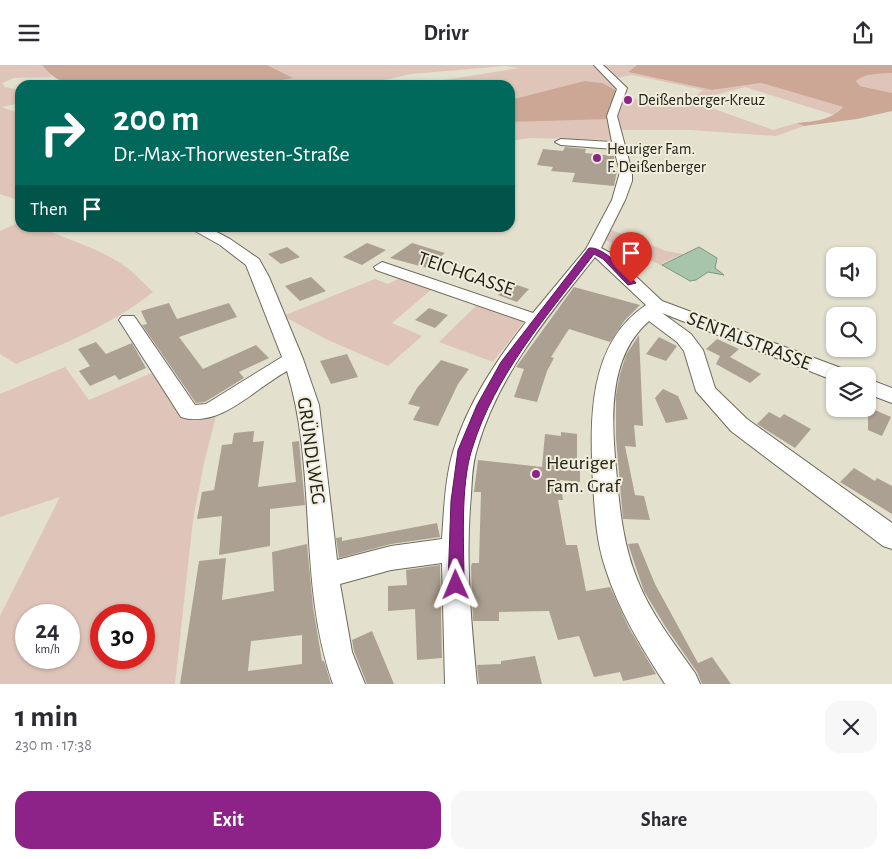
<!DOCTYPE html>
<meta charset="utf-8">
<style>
:root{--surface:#fff;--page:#f7f7f7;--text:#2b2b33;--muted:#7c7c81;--accent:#8d2388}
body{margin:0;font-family:"Alegreya Sans",sans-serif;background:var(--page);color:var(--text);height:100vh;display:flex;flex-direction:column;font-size:19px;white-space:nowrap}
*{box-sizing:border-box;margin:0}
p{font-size:16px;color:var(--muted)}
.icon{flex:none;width:28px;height:28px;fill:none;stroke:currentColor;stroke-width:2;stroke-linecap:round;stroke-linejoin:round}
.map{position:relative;height:619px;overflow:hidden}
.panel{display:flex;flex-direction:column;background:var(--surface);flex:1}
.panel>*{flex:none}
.hud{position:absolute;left:15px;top:15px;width:500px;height:152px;border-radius:15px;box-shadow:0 1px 4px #0004;background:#00695c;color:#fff;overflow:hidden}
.fabs{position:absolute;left:826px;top:182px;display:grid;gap:10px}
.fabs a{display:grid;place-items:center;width:50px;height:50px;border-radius:10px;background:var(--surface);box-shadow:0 1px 4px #0004;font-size:25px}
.speed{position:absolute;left:15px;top:539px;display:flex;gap:10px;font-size:25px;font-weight:700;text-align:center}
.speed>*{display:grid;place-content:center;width:65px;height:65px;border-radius:50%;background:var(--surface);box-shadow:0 1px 4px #0004;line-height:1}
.speed small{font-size:12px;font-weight:400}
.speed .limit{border:8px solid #d22;background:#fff;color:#111}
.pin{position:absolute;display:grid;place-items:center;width:42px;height:42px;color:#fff;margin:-51px -21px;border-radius:50% 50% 50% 0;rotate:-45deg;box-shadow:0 0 5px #0007}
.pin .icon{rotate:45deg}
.me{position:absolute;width:55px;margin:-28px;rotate:359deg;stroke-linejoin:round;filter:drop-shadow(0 0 4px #0008)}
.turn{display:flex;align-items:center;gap:18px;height:105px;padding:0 15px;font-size:22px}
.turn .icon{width:65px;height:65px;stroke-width:2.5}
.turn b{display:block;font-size:35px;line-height:42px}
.then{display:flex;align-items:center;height:48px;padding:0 15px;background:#0003;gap:10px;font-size:19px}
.round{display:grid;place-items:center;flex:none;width:52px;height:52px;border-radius:15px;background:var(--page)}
.summary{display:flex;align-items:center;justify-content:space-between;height:85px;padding:0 15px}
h1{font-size:30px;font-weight:700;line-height:38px}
.button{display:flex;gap:10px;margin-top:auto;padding:10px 15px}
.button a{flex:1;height:58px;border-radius:15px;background:var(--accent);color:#fff;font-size:20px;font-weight:700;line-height:58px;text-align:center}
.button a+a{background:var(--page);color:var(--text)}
header{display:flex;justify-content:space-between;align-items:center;height:65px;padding:0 15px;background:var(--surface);font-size:22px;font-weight:700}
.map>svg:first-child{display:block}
.green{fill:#dfc5b9;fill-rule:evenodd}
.forest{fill:#cca795}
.water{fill:#a6c5aa;stroke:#7f947f}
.building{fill:#aca092;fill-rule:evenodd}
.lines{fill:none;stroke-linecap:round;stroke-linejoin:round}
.minor-casing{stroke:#6e6b5b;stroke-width:2}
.minor{fill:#fff;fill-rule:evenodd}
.route{fill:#8d2388;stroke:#5c1758}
.poi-dot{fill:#8d2388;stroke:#f0eddb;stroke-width:2}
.labels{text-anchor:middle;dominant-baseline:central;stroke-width:4;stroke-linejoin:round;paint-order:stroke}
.far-poi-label{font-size:16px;fill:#23211b;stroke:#f0eddb;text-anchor:start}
.street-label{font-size:20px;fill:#23211b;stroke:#f0eddb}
.poi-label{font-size:20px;fill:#23211b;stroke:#f0eddb;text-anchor:start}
</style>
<header><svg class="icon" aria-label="menu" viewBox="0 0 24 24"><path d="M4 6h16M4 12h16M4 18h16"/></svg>Drivr<svg class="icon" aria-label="share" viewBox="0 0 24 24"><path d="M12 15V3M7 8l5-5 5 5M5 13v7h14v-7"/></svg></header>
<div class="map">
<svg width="892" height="619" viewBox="0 0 892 619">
<rect width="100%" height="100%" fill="#e3e0ce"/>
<path class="green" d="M 0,0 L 42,0 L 52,12 L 14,13 L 2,18 L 5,22 L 20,25 L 20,38 L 2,42 L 20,49 L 20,136 L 0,129 Z
M 267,0 L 595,0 L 619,27 L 603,18 L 584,16 L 510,35 L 510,20 L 413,20 L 519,3 L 505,1 L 411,9 L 361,20 L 255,20 L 292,13 Z
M 601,0 L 637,0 L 628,7 L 712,25 L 761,18 L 843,42 L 834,50 L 745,22 L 692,36 L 773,65 L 797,58 L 804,61 L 776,71 L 690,65 L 618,65 L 615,43 L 624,31 C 643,35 675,50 692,36 C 696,32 698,28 703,25 L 633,10 L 616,13 Z
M 892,8 L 892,28 L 860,21 L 856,16 C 865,8 880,9 892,8 Z
M 567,54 L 609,54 L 614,75 L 530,73 L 510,76 L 510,57 Z
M 20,157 L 20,162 L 61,163 L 51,167 C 78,178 107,187 130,205 C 138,212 145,220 153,227 C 112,260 63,279 16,299 L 0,289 L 0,166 Z
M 606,163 L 666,186 L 683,189 L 662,198 L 663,201 L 601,173 Z
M 400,213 L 432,224 L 392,258 L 422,271 L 388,301 L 328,275 L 283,251 L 375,214 L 388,219 Z
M 478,239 L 521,254 L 523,258 L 493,297 L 439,277 Z
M 65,302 L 89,335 L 154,307 L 179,348 L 217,347 L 204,398 L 193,455 L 175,619 L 0,619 L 0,551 L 60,432 L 0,452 L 0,329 ZM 26,550 L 69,550 L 69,592 L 26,592 ZM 101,550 L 144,550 L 144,592 L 101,592 Z"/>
<path class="forest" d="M 42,0 L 267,0 L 293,13 L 255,20 L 109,20 L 109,18 C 82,10 65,30 42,0 Z
M 637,0 L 892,0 L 892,8 C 880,9 865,8 856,16 L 860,21 L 892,28 L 892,46 L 857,54 L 804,61 L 797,58 C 814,56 830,56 843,42 L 761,18 L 712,25 L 628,7 Z
M 584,16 L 603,18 L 619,27 L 609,43 L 609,54 L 510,57 L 510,35 Z"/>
<path class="water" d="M 699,182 L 717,193 L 715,203 L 724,210 L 708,207 L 696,215 L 690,216 L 662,200 Z"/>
<path class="building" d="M 565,82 L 586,84 L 585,88 L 614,91 L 614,106 L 617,106 L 614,121 L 572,117 L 575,108 L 551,106 L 553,102 L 537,100 L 543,84 L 563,86 Z
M 367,178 L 386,185 L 362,200 L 343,192 Z
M 412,178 L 445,188 L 427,203 L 390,193 Z
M 287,182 L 300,192 L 281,199 L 268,189 Z
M 311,212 L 326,226 L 300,236 L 285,221 Z
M 511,218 L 529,224 L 517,237 L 498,230 Z
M 574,222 L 640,240 L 625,255 L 610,277 L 569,264 L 551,292 L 554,293 L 547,306 L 537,337 L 514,332 L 524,304 L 516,302 Z
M 169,238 L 177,254 L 229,238 L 237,252 L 179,272 L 203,304 L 256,280 L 269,293 L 239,307 L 244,313 L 205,337 L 196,338 L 142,260 L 147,259 L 141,246 Z
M 429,243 L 448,250 L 435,263 L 415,255 Z
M 639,270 L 643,361 L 634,360 L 636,382 L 625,381 L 635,430 L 644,431 L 650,455 L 623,454 L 616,373 L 616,330 L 620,309 L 626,290 Z
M 659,272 L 677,281 L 666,296 L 646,289 Z
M 717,274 L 739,284 L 730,292 L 761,309 L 750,318 L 716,299 L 720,291 L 706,284 Z
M 96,277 L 106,289 L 132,278 L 146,303 L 119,315 L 115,310 L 90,321 L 79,306 L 90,301 L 78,284 Z
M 347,289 L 358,312 L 331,319 L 320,296 Z
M 441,295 L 469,304 L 458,319 L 438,361 L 413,355 L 420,342 L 408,339 L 417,323 Z
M 663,324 L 678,331 L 688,354 L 666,358 L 655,333 Z
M 868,342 L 891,352 L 882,371 L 868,365 Z
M 769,347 L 780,353 L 784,349 L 811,364 L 795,383 L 757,359 Z
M 254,366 L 253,377 L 264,376 L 258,422 L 296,417 L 292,377 L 299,376 L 305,440 L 270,444 L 270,481 L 219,490 L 222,451 L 197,454 L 202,427 L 214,425 L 222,380 L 232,379 L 234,368 Z
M 561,367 L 577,369 L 577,398 L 580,398 L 580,417 L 560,415 L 563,435 L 558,435 L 566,480 L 577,480 L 586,526 L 610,522 L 629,563 L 656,609 L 623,616 L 620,607 L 594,612 L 579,571 L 558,575 L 549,546 L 499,547 L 499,556 L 473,556 L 471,502 L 472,498 L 479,498 L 481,427 L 474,427 L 478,395 L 542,402 L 545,369 L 561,371 Z
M 854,403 L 875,416 L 877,413 L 892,421 L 892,449 L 840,417 Z
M 437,458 L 440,472 L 391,479 L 339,493 L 336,473 L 342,472 L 342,476 Z
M 638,478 L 655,519 L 698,598 L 712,592 L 731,619 L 702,619 L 697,607 L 665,561 L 644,526 L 628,479 Z
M 307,479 L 313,542 L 322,596 L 324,596 L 331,619 L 180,619 L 199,496 L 226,493 L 222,535 L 274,526 L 272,487 ZM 302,570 L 302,599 L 248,606 L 251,576 Z
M 440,500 L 442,593 L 417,595 L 415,544 L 388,546 L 388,521 L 407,520 L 406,505 Z
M 372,566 L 394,619 L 367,619 L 354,586 L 352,575 Z
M 535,591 L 542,619 L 479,619 L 477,600 L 501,599 L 501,596 Z"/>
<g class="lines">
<defs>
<path id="minor" d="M 594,0 L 603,0 L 627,23 L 617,51 L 632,107 L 632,116 L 625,135 L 601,183 L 612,189 L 662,236 L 849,306 L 852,311 L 835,311 L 835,316 L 662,248 L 691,269 L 703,285 L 715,323 L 747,354 L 892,458 L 892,484 L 883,481 L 731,366 L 696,326 L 684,286 L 677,277 L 649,256 C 605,294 612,362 617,414 C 620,448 624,482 637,514 C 650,548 674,578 695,608 L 700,619 L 665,619 C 641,582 618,544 605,502 C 596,475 595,447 593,419 C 590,357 587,279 646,240 L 595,192 C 548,251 498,310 477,384 C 472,399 472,415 471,430 C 465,493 471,556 477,619 L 445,619 L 442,498 L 391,505 L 340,519 L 352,587 L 365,619 L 333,619 C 297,518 318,407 287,306 C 255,323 220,364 181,352 L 119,255 L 122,251 L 134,251 L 195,340 L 206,339 L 282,292 L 246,200 L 220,180 L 188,162 L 207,162 L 230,174 L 259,194 L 269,212 L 303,294 L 319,340 L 337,495 L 391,481 L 442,474 C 444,446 445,414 453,387 C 467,339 496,296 526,257 L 376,205 L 374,202 L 382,197 L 388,199 L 533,248 L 586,184 L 612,135 L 620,107 L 614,84 L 561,80 L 555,77 L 561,74 L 612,77 L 607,51 L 617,24 Z
M 138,17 L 151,17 L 156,20 L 133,20 Z
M 868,314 L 892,323 L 892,338 L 868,329 Z"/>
</defs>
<use href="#minor" class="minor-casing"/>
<use href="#minor" class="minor"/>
</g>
<path class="route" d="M 589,183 C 603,181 627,207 636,218 L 628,220 L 603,194 L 594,189 C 548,250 495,309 472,384 C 460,421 464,480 464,520 L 461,525 L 456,527 L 450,525 L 448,520 L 451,436 L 458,385 L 477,340 L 501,297 Z"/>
<g class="poi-dot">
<circle cx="628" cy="35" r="5"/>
<circle cx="597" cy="93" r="5"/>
<circle cx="536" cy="409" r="5"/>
</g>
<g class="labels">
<g class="far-poi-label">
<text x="638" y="35">Deißenberger-Kreuz</text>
<text x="607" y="84">Heuriger Fam.<tspan x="607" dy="18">F. Deißenberger</tspan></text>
</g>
<g class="street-label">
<text transform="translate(466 209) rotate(19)">TEICHGASSE</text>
<text transform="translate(749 276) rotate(21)">SENTALSTRASSE</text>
<text transform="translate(311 386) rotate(82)">GRÜNDLWEG</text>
</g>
<g class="poi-label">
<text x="546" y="398">Heuriger<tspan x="546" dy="23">Fam. Graf</tspan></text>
</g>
</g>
</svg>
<div class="fabs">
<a><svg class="icon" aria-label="sound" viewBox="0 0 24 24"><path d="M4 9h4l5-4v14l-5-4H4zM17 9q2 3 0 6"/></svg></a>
<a><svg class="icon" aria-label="search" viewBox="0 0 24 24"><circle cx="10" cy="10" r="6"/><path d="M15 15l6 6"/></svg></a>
<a><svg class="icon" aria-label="layers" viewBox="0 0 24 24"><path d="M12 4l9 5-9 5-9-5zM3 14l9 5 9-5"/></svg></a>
</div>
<div class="speed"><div>24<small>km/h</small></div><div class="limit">30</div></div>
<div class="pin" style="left:631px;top:218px;background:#d93025"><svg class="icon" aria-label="arrive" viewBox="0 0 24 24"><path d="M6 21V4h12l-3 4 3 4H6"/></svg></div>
<svg class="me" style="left:456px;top:520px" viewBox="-20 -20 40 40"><path d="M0-17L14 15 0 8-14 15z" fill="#8d2388" stroke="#fff" stroke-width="4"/></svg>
<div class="hud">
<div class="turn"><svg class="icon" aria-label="right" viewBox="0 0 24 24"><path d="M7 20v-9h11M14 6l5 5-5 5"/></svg><div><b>200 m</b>Dr.-Max-Thorwesten-Straße</div></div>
<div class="then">Then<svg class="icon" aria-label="arrive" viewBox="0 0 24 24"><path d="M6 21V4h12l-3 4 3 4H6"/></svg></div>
</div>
</div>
<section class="panel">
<div class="summary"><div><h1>1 min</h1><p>230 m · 17:38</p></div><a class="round"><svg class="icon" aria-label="close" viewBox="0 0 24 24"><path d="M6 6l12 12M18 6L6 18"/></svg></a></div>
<div class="button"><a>Exit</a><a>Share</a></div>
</section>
